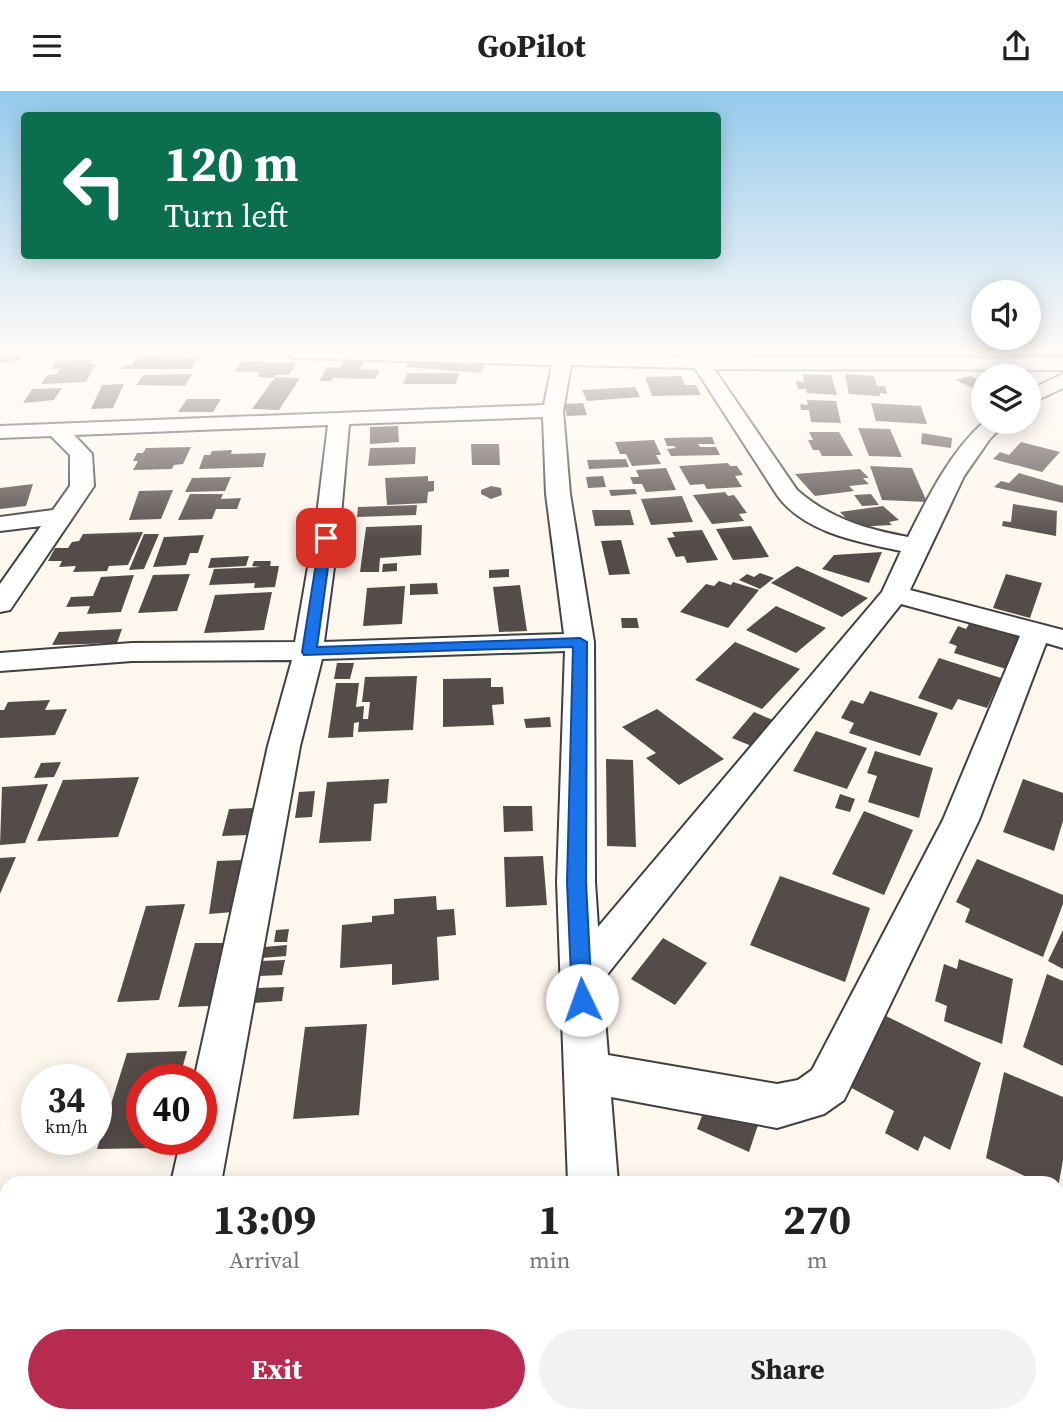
<!DOCTYPE html>
<style>
:root{--surface:#fff;--page:#f2f2f2;--text:#222;--muted:#767676;--accent:#b72b51}
body{margin:0;font-family:"Source Serif 4",serif;background:var(--page);color:var(--text);height:100vh;display:flex;flex-direction:column;font-size:26px;white-space:nowrap}
*{box-sizing:border-box;margin:0}
p{font-size:23px;color:var(--muted)}
.icon{flex:none;width:38px;height:38px;fill:none;stroke:currentColor;stroke-width:2;stroke-linecap:round;stroke-linejoin:round}
.map{position:relative;flex:1;overflow:hidden}
.details{position:absolute;left:0px;top:1085px;width:1064px;height:247px;display:flex;flex-direction:column;background:var(--surface);border-radius:21px 21px 0 0;box-shadow:0 4px 18px #0003}
.details>*{flex:none}
.guide{position:absolute;left:21px;top:21px;width:700px;height:147px;border-radius:7px;box-shadow:0 4px 18px #0003;background:#0b6e4f;color:#fff;overflow:hidden}
.buttons{position:absolute;left:971px;top:189px;display:grid;gap:14px}
.buttons a{display:grid;place-items:center;width:70px;height:70px;border-radius:50%;background:var(--surface);box-shadow:0 4px 18px #0003;font-size:35px}
.speed{position:absolute;left:21px;top:973px;display:flex;gap:14px;font-size:35px;font-weight:700;text-align:center}
.speed>*{display:grid;place-content:center;width:91px;height:91px;border-radius:50%;background:var(--surface);box-shadow:0 4px 18px #0003;line-height:1}
.speed small{font-size:18px;font-weight:400}
.speed .limit{border:10px solid #d22;background:#fff;color:#111}
.pin{position:absolute;display:grid;place-items:center;width:60px;height:60px;color:#fff;margin:-30px;border-radius:14px;box-shadow:0 4px 10px #0006}
.me{position:absolute;width:77px;margin:-38px;rotate:357deg;stroke-linejoin:round;filter:drop-shadow(0 0 5px #0008)}
.turn{display:flex;align-items:center;gap:24px;height:147px;padding:0 28px;font-size:32px}
.turn .icon{width:91px;height:91px;stroke-width:2.5}
.turn b{display:block;font-size:49px;line-height:60px}
.eta{display:flex;justify-content:space-evenly;align-items:center;height:119px;text-align:center}
.eta b{font-size:42px;font-weight:700;line-height:49px}
.button{display:flex;gap:14px;margin-top:auto;padding:14px 28px}
.button a{flex:1;height:80px;border-radius:42px;background:var(--accent);color:#fff;font-size:28px;font-weight:700;line-height:80px;text-align:center}
.button a+a{background:var(--page);color:var(--text)}
header{display:flex;justify-content:space-between;align-items:center;height:91px;padding:0 28px;background:var(--surface);font-size:32px;font-weight:700}
.map>svg:first-child{display:block}
.building{fill:#554c4a}
.lines{fill:none;stroke-linecap:round;stroke-linejoin:round}
.minor-casing{stroke:#404040;stroke-width:4}
.minor{fill:#fff;fill-rule:evenodd}
.route{fill:#1a73e8;stroke:#114b97;stroke-width:2}
</style>
<header><svg class="icon" aria-label="menu" viewBox="0 0 24 24"><path d="M4 6h16M4 12h16M4 18h16"/></svg>GoPilot<svg class="icon" aria-label="share" viewBox="0 0 24 24"><path d="M12 15V3M7 8l5-5 5 5M5 13v7h14v-7"/></svg></header>
<div class="map">
<svg width="1063" height="1331" viewBox="0 0 1063 1331">
<rect width="100%" height="100%" fill="#fef7ee"/>
<path class="building" d="M 22,262 L 20,270 L 0,272 L 0,264 Z
M 1017,262 L 1063,262 L 1058,266 L 1049,263 L 1044,266 L 1048,267 L 1006,266 Z
M 140,264 L 165,264 L 162,267 L 200,266 L 191,278 L 121,278 L 125,274 L 131,274 Z
M 93,269 L 90,273 L 96,273 L 86,291 L 41,293 L 47,284 L 57,283 L 60,278 L 51,278 L 56,270 Z
M 242,270 L 297,272 L 289,284 L 275,284 L 273,287 L 258,286 L 259,281 L 234,281 Z
M 343,270 L 364,271 L 360,278 L 380,279 L 375,288 L 333,287 L 331,290 L 319,290 L 327,276 L 339,277 Z
M 409,270 L 480,274 L 485,274 L 481,282 L 405,276 Z
M 407,282 L 459,282 L 456,293 L 403,293 Z
M 192,283 L 185,295 L 136,294 L 143,284 Z
M 803,283 L 831,284 L 837,304 L 807,302 L 806,298 L 798,298 L 796,290 L 804,291 Z
M 845,283 L 874,285 L 877,295 L 885,295 L 887,303 L 880,302 L 880,305 L 849,303 Z
M 681,285 L 685,294 L 696,294 L 701,304 L 652,305 L 645,286 Z
M 970,285 L 984,291 L 984,302 L 955,289 Z
M 275,286 L 300,287 L 279,319 L 252,318 Z
M 124,293 L 113,317 L 91,318 L 102,294 Z
M 635,296 L 640,306 L 587,310 L 582,299 Z
M 62,297 L 54,309 L 23,312 L 32,298 Z
M 187,308 L 221,308 L 213,321 L 178,321 Z
M 807,309 L 836,310 L 841,332 L 811,331 L 809,319 L 801,319 L 800,313 L 808,314 Z
M 583,312 L 587,324 L 567,325 L 564,313 Z
M 871,312 L 921,315 L 927,333 L 876,330 Z
M 398,335 L 399,351 L 370,353 L 370,336 Z
M 858,337 L 890,338 L 902,366 L 869,365 Z
M 809,341 L 839,341 L 853,365 L 822,365 L 819,359 L 813,359 L 808,349 L 813,349 Z
M 922,342 L 952,347 L 951,357 L 921,353 Z
M 712,346 L 715,353 L 698,353 L 700,356 L 716,356 L 720,364 L 671,365 L 667,358 L 676,357 L 674,355 L 667,355 L 664,347 Z
M 654,349 L 661,364 L 656,364 L 661,373 L 632,375 L 626,363 L 620,363 L 615,351 Z
M 1021,351 L 1060,361 L 1042,381 L 993,368 L 1000,361 L 1009,364 Z
M 471,353 L 499,353 L 500,374 L 472,374 Z
M 191,356 L 183,373 L 174,374 L 172,378 L 133,379 L 138,370 L 133,370 L 137,362 L 143,362 L 146,357 Z
M 416,356 L 415,373 L 368,375 L 370,357 Z
M 232,359 L 231,363 L 266,362 L 263,376 L 199,378 L 204,364 L 210,364 L 212,360 Z
M 626,368 L 629,376 L 589,378 L 587,369 Z
M 728,372 L 730,375 L 737,375 L 743,384 L 735,385 L 742,396 L 707,398 L 704,393 L 690,394 L 679,375 Z
M 870,375 L 912,377 L 927,411 L 882,409 Z
M 666,377 L 676,399 L 646,401 L 642,393 L 633,393 L 630,386 L 639,386 L 636,379 Z
M 860,378 L 869,387 L 863,387 L 869,393 L 849,395 L 854,400 L 815,405 L 795,383 Z
M 1019,382 L 1063,395 L 1063,412 L 994,396 L 1001,390 L 1009,392 Z
M 428,385 L 428,390 L 434,390 L 434,400 L 428,401 L 427,412 L 387,414 L 385,387 Z
M 603,385 L 606,396 L 588,397 L 586,386 Z
M 231,386 L 225,400 L 185,401 L 192,387 Z
M 33,393 L 26,415 L 0,418 L 0,397 Z
M 491,395 L 501,397 L 502,404 L 491,408 L 481,403 L 481,399 Z
M 635,398 L 637,403 L 611,405 L 609,399 Z
M 173,399 L 161,428 L 129,429 L 139,400 Z
M 725,401 L 728,405 L 734,404 L 747,422 L 739,423 L 744,430 L 712,433 L 693,404 Z
M 190,403 L 223,403 L 221,408 L 241,407 L 237,418 L 216,418 L 212,428 L 178,429 Z
M 871,403 L 879,414 L 862,415 L 854,404 Z
M 682,405 L 693,431 L 651,434 L 641,408 Z
M 1013,413 L 1057,420 L 1056,445 L 1002,435 L 1003,430 L 1011,431 Z
M 417,414 L 416,424 L 357,426 L 358,416 Z
M 883,415 L 899,429 L 889,431 L 892,434 L 855,436 L 840,421 Z
M 592,419 L 630,419 L 634,434 L 595,435 Z
M 422,434 L 421,464 L 380,467 L 379,481 L 360,481 L 366,436 Z
M 751,435 L 769,466 L 733,469 L 716,438 Z
M 702,439 L 718,469 L 687,472 L 684,465 L 676,466 L 667,447 L 675,446 L 672,441 Z
M 143,441 L 128,474 L 109,475 L 107,480 L 73,481 L 76,475 L 59,476 L 62,470 L 48,470 L 55,457 L 68,457 L 72,451 L 79,450 L 83,443 Z
M 144,443 L 159,443 L 144,478 L 129,479 Z
M 204,444 L 198,462 L 190,462 L 186,474 L 153,476 L 164,446 Z
M 621,449 L 630,483 L 609,484 L 601,450 Z
M 882,461 L 869,492 L 822,478 L 834,464 Z
M 249,465 L 246,475 L 208,477 L 211,467 Z
M 254,470 L 271,470 L 270,475 L 279,475 L 275,496 L 254,497 L 255,492 L 209,494 L 214,478 L 261,476 L 252,475 Z
M 397,472 L 397,480 L 382,481 L 383,473 Z
M 797,475 L 868,507 L 842,526 L 771,492 Z
M 509,478 L 509,486 L 489,487 L 489,479 Z
M 760,482 L 774,487 L 760,498 L 739,489 L 747,483 L 754,486 Z
M 190,483 L 177,520 L 138,522 L 153,484 Z
M 1006,483 L 1042,492 L 1030,527 L 993,517 Z
M 134,484 L 121,521 L 87,523 L 90,515 L 66,516 L 71,506 L 93,505 L 101,486 Z
M 719,490 L 731,494 L 733,491 L 759,499 L 728,537 L 680,521 L 706,493 L 714,495 Z
M 437,492 L 438,503 L 410,504 L 410,493 Z
M 520,494 L 527,540 L 499,541 L 493,496 Z
M 405,495 L 402,533 L 363,535 L 367,497 Z
M 272,501 L 264,539 L 204,542 L 215,504 Z
M 776,515 L 826,537 L 796,562 L 746,539 Z
M 621,527 L 637,527 L 639,537 L 622,537 Z
M 970,531 L 1020,545 L 1006,578 L 954,562 L 957,555 L 949,552 L 958,535 L 966,538 Z
M 122,538 L 117,552 L 52,554 L 59,541 Z
M 735,551 L 800,578 L 762,618 L 695,589 Z
M 939,567 L 1001,587 L 987,617 L 958,608 L 952,619 L 918,607 Z
M 337,572 L 354,572 L 350,588 L 334,588 Z
M 417,585 L 413,639 L 358,641 L 359,631 L 354,632 L 353,646 L 328,647 L 336,592 L 359,592 L 356,616 L 364,615 L 363,628 L 368,628 L 370,611 L 362,611 L 365,586 Z
M 491,587 L 491,596 L 503,596 L 504,613 L 492,614 L 494,634 L 443,636 L 443,588 Z
M 870,600 L 938,622 L 920,665 L 849,642 L 854,632 L 841,627 L 851,609 L 863,613 Z
M 50,609 L 45,619 L 67,618 L 55,644 L 0,647 L 0,619 L 4,619 L 8,611 Z
M 657,618 L 724,668 L 679,694 L 646,667 L 656,662 L 622,636 Z
M 754,621 L 775,630 L 754,656 L 732,647 Z
M 550,626 L 551,636 L 526,637 L 524,628 Z
M 816,640 L 867,657 L 847,698 L 793,680 Z
M 875,660 L 933,677 L 919,727 L 868,711 L 877,685 L 867,682 Z
M 606,668 L 633,669 L 636,756 L 607,755 Z
M 61,671 L 54,686 L 34,687 L 41,672 Z
M 139,686 L 118,746 L 37,750 L 63,689 Z
M 389,688 L 387,712 L 374,713 L 371,750 L 319,752 L 327,691 Z
M 1023,688 L 1063,702 L 1063,730 L 1054,760 L 1003,741 Z
M 48,693 L 25,752 L 0,754 L 2,696 Z
M 315,700 L 312,726 L 295,727 L 299,701 Z
M 840,703 L 855,708 L 850,721 L 835,717 Z
M 503,715 L 532,715 L 533,740 L 504,741 Z
M 253,717 L 248,744 L 222,745 L 229,718 Z
M 864,720 L 913,739 L 884,804 L 832,783 Z
M 543,765 L 547,814 L 506,816 L 504,766 Z
M 16,766 L 0,803 L 0,767 Z
M 977,768 L 1063,804 L 1063,813 L 1043,866 L 965,831 L 970,818 L 956,811 Z
M 241,769 L 233,821 L 209,823 L 217,770 Z
M 780,785 L 870,817 L 845,891 L 750,854 Z
M 436,805 L 437,819 L 454,818 L 456,844 L 437,846 L 439,889 L 392,894 L 392,873 L 340,877 L 342,834 L 372,831 L 372,825 L 394,823 L 394,808 Z
M 185,813 L 159,909 L 117,911 L 146,815 Z
M 289,838 L 287,851 L 274,851 L 276,839 Z
M 1063,839 L 1063,878 L 1048,870 Z
M 663,847 L 707,872 L 675,914 L 631,888 Z
M 195,852 L 225,852 L 209,915 L 178,916 Z
M 287,854 L 286,865 L 262,867 L 264,856 Z
M 959,868 L 1013,888 L 1002,953 L 944,930 L 947,915 L 935,910 L 944,873 L 957,878 Z
M 285,869 L 282,884 L 259,885 L 261,870 Z
M 1047,883 L 1063,890 L 1063,975 L 1023,956 Z
M 284,896 L 282,910 L 253,912 L 256,897 Z
M 882,923 L 981,972 L 950,1059 L 924,1045 L 918,1060 L 885,1042 L 894,1020 L 848,995 Z
M 367,933 L 359,1024 L 293,1028 L 305,936 Z
M 187,960 L 179,989 L 142,989 L 142,1048 L 164,1048 L 161,1057 L 97,1058 L 127,962 Z
M 1004,981 L 1063,1006 L 1063,1069 L 1058,1097 L 1057,1092 L 1040,1092 L 986,1067 Z
M 708,1009 L 759,1031 L 749,1061 L 697,1038 Z
M 7,1186 L 7,1225 L 0,1227 L 0,1188 Z
M 178,1325 L 305,1325 L 287,1331 L 178,1331 Z
M 668,1325 L 723,1325 L 733,1331 L 665,1331 Z
M 765,1325 L 860,1325 L 858,1331 L 762,1331 Z"/>
<g class="lines">
<defs>
<path id="minor" d="M 284,262 L 570,262 L 690,266 L 689,262 L 707,262 L 709,266 L 1063,267 L 1063,279 L 714,278 L 797,399 C 830,428 866,438 908,446 C 928,406 950,361 984,331 L 1006,331 L 989,349 L 964,385 L 910,499 L 1063,539 L 1063,557 L 1046,552 L 979,729 L 844,1009 L 824,1023 L 777,1037 L 611,1006 L 618,1092 L 568,1092 L 557,791 L 565,560 L 322,568 L 300,655 L 221,1092 L 171,1092 L 181,1048 L 201,1048 L 201,989 L 194,989 L 268,655 L 292,569 L 132,570 L 0,580 L 0,562 L 132,552 L 295,551 L 317,424 L 328,334 L 74,344 L 92,363 L 94,395 L 10,519 L 0,521 L 0,493 L 41,435 L 0,440 L 0,426 L 53,419 L 70,395 L 70,364 L 51,345 L 0,347 L 0,335 L 544,314 L 552,274 L 293,267 ZM 571,274 L 695,277 L 777,404 C 804,442 859,451 901,460 L 882,501 L 598,836 L 595,791 L 594,551 L 570,403 L 563,320 ZM 543,326 L 546,403 L 564,543 L 324,551 L 341,424 L 349,333 ZM 901,513 L 1020,545 L 943,729 L 812,979 L 798,989 L 777,993 L 608,964 L 602,890 Z
M 1063,283 L 1063,297 L 1029,313 L 1029,299 Z
M 7,1247 L 7,1303 L 0,1305 L 0,1249 Z
M 589,1325 L 647,1325 L 648,1331 L 590,1331 Z"/>
</defs>
<use href="#minor" class="minor-casing"/>
<use href="#minor" class="minor"/>
</g>
<linearGradient id="sky" x2="0" y2="1"><stop stop-color="#93caec"/><stop offset="0.58" stop-color="#fffbf7"/><stop offset="1" stop-color="#fffbf7" stop-opacity="0"/></linearGradient>
<rect width="1063" height="449" fill="url(#sky)"/>
<path class="route" d="M 326,443 L 332,447 L 317,556 L 580,547 L 587,551 L 586,791 L 592,909 L 589,916 L 582,918 L 575,916 L 572,909 L 567,791 L 573,556 L 304,564 L 302,561 L 320,447 Z"/>
</svg>
<div class="buttons">
<a><svg class="icon" aria-label="sound" viewBox="0 0 24 24"><path d="M4 9h4l5-4v14l-5-4H4zM17 9q2 3 0 6"/></svg></a>
<a><svg class="icon" aria-label="layers" viewBox="0 0 24 24"><path d="M12 4l9 5-9 5-9-5zM3 14l9 5 9-5"/></svg></a>
</div>
<div class="speed"><div>34<small>km/h</small></div><div class="limit">40</div></div>
<div class="pin" style="left:326px;top:447px;background:#d93025"><svg class="icon" aria-label="arrive" viewBox="0 0 24 24"><path d="M6 21V4h12l-3 4 3 4H6"/></svg></div>
<svg class="me" style="left:582px;top:909px" viewBox="-20 -20 40 40"><circle r="19" fill="#fff"/><path d="M0-13L10 11 0 6-10 11z" fill="#1a73e8"/></svg>
<div class="guide">
<div class="turn"><svg class="icon" aria-label="left" viewBox="0 0 24 24"><path d="M17 20v-9H6M10 6l-5 5 5 5"/></svg><div><b>120 m</b>Turn left</div></div>
</div>
<section class="details">
<div class="eta">
<div><b>13:09</b><p>Arrival</p></div>
<div><b>1</b><p>min</p></div>
<div><b>270</b><p>m</p></div>
</div>
<div class="button"><a>Exit</a><a>Share</a></div>
</section>
</div>
